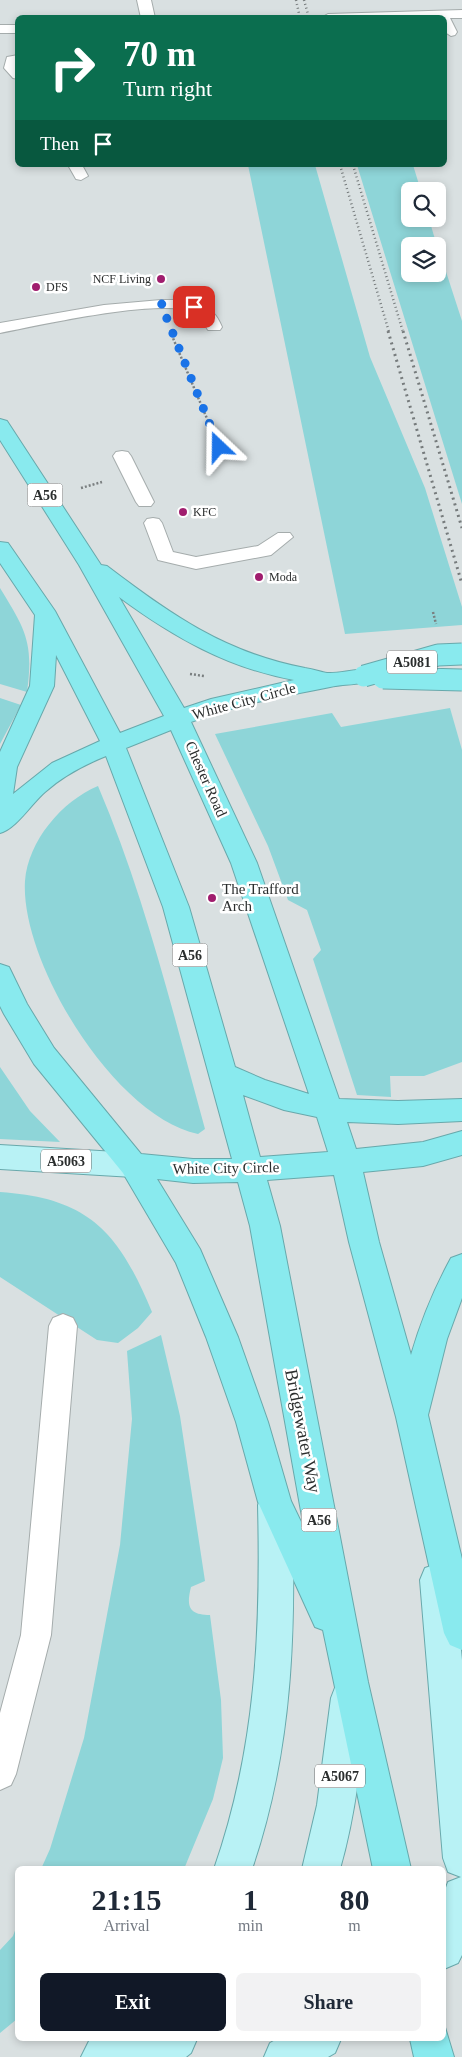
<!DOCTYPE html>
<style>
:root{--surface:#fff;--page:#f2f2f3;--text:#1f2937;--muted:#747a83;--accent:#111827}
body{margin:0;font-family:Georgia,serif;background:var(--page);color:var(--text);height:100vh;display:flex;flex-direction:column;font-size:19px;white-space:nowrap}
*{box-sizing:border-box;margin:0}
p{font-size:16px;color:var(--muted)}
.icon{flex:none;width:28px;height:28px;fill:none;stroke:currentColor;stroke-width:2;stroke-linecap:round;stroke-linejoin:round}
.map{position:relative;flex:1;overflow:hidden}
.details{position:absolute;left:15px;top:1866px;width:431px;height:175px;display:flex;flex-direction:column;background:var(--surface);border-radius:8px;box-shadow:0 2px 8px #0003}
.details>*{flex:none}
.guide{position:absolute;left:15px;top:15px;width:432px;height:152px;border-radius:8px;box-shadow:0 2px 8px #0003;background:#0b6e4f;color:#fff;overflow:hidden}
.buttons{position:absolute;left:401px;top:182px;display:grid;gap:10px}
.buttons a{display:grid;place-items:center;width:45px;height:45px;border-radius:8px;background:var(--surface);box-shadow:0 2px 8px #0003;font-size:25px}
.pin{position:absolute;display:grid;place-items:center;width:42px;height:42px;color:#fff;margin:-21px;border-radius:10px;box-shadow:0 2px 8px #0006}
.me{position:absolute;width:55px;margin:-28px;rotate:337deg;stroke-linejoin:round;filter:drop-shadow(0 0 4px #0008)}
.turn{display:flex;align-items:center;gap:18px;height:105px;padding:0 25px;font-size:22px}
.turn .icon{width:65px;height:65px;stroke-width:2.5}
.turn b{display:block;font-size:35px;line-height:42px}
.then{display:flex;align-items:center;height:48px;padding:0 25px;background:#0003;gap:10px;font-size:19px}
.eta{display:flex;justify-content:space-evenly;align-items:center;height:85px;text-align:center}
.eta b{font-size:30px;font-weight:700;line-height:35px}
.primary-button{display:flex;gap:10px;margin-top:auto;padding:10px 25px}
.primary-button a{flex:1;height:58px;border-radius:8px;background:var(--accent);color:#fff;font-size:20px;font-weight:700;line-height:58px;text-align:center}
.primary-button a+a{background:var(--page);color:var(--text)}
.map>svg:first-child{display:block}
.green{fill:#8ed5d8}
.lines{fill:none;stroke-linecap:round;stroke-linejoin:round}
.lane-casing{stroke:#a5acac;stroke-width:2}
.street-casing{stroke:#a5acac;stroke-width:2}
.primary-casing{stroke:#68a8ab;stroke-width:2}
.highway-casing{stroke:#68a8ab;stroke-width:2}
.path-far1{stroke:#7a7f80;stroke-width:2;stroke-dasharray:1 1;stroke-linecap:butt}
.path{stroke:#7a7f80;stroke-width:2.5;stroke-dasharray:2 2;stroke-linecap:butt}
.lane{fill:#fff;fill-rule:evenodd}
.street{fill:#fff;fill-rule:evenodd}
.primary{fill:#b8f2f5;fill-rule:evenodd}
.highway{fill:#89eaee;fill-rule:evenodd}
.rail-far1{stroke:#767b7c;stroke-width:2.5;stroke-dasharray:1 3;stroke-linecap:butt}
.rail{stroke:#767b7c;stroke-width:3;stroke-dasharray:2 4;stroke-linecap:butt}
.highway-bridge-casing{stroke:#68a8ab;stroke-width:23;stroke-linecap:butt}
.highway-bridge{stroke:#89eaee;stroke-width:21}
.route{stroke:#1a73e8;stroke-width:9;stroke-dasharray:0 16.2}
.poi-dot{fill:#a01d6e;stroke:#fff;stroke-width:2}
.labels{text-anchor:middle;dominant-baseline:central;stroke-width:5;stroke-linejoin:round;paint-order:stroke}
.far-poi-label{font-size:12px;fill:#2b2e2e;stroke:#fff;text-anchor:start}
.shield{fill:#fff;stroke:#6b6d6d;stroke-width:1}
.shield-label{font-size:14px;font-weight:bold;fill:#2b2e2e}
.street-label{font-size:15px;fill:#2b2e2e;stroke:#fff}
.poi-label{font-size:15px;fill:#2b2e2e;stroke:#fff;text-anchor:start}
.near-street-label{font-size:18px;fill:#2b2e2e;stroke:#fff}
</style>
<div class="map">
<svg width="462" height="2057" viewBox="0 0 462 2057">
<rect width="100%" height="100%" fill="#d9e0e1"/>
<path class="green" d="M 248,165 L 315,165 L 370,357 L 425,488 L 462,607 L 462,625 L 345,634 Z
M 357,165 L 413,165 L 421,191 L 410,191 L 410,219 L 429,219 L 437,246 L 410,246 L 410,274 L 438,274 L 438,247 L 462,321 L 462,504 Z
M 0,588 C 25,629 34,642 27,692 L 0,684 Z
M 0,698 L 21,705 L 0,744 Z
M 450,708 L 462,750 L 462,1062 L 424,1076 L 390,1076 L 391,1097 L 357,1095 L 313,959 L 321,950 L 307,910 L 288,900 L 268,846 L 215,734 L 332,713 L 341,727 Z
M 98,786 C 145,896 173,1013 205,1129 L 198,1134 C 115,1117 20,962 25,881 C 28,841 62,801 98,786 Z
M 0,1067 L 30,1111 L 60,1142 L 0,1139 Z
M 0,1192 C 90,1198 119,1233 152,1312 L 138,1328 L 118,1343 L 97,1340 L 0,1277 Z
M 161,1335 L 180,1416 L 205,1581 L 191,1587 C 186,1607 189,1615 210,1615 L 221,1700 L 223,1758 L 213,1799 L 184,1869 L 41,1869 L 50,1849 L 84,1738 L 120,1545 L 132,1419 L 127,1351 Z
M 17,1925 L 17,2019 L 0,2033 L 0,1950 L 13,1936 Z"/>
<g class="lines">
<defs>
<path id="lane" d="M 445,15 L 449,16 L 457,32 L 455,35 L 451,36 L 445,32 L 445,18 L 440,18 Z
M 18,55 L 18,79 L 13,78 L 4,68 L 7,57 Z
M 68,165 L 82,165 L 88,176 L 81,180 L 76,179 Z
M 161,300 C 188,300 211,299 222,327 L 220,330 L 208,330 C 204,324 203,316 195,312 C 159,298 41,325 0,333 L 0,323 L 104,305 Z
M 122,451 L 128,452 L 131,456 L 154,502 L 151,506 L 139,506 L 136,502 L 113,456 L 116,452 Z
M 153,518 L 159,519 L 162,523 L 173,552 L 196,557 L 258,546 L 278,533 L 290,533 L 293,537 L 271,555 L 196,569 L 158,560 L 144,523 L 147,519 Z
M 63,1314 L 73,1318 L 77,1326 L 51,1635 L 16,1774 L 11,1785 L 0,1790 L 0,1713 L 21,1635 L 49,1326 L 53,1318 Z"/>
<path id="street" d="M 137,0 L 151,0 L 155,18 L 141,18 Z
M 462,10 L 462,18 L 321,18 L 328,14 Z
M 0,25 L 18,25 L 18,33 L 0,33 Z"/>
<path id="primary" d="M 0,1145 L 133,1153 L 143,1157 L 148,1165 L 143,1173 L 133,1177 L 0,1169 Z
M 275,1489 L 287,1494 L 292,1505 C 296,1631 293,1749 252,1869 L 214,1869 C 256,1749 261,1631 258,1505 L 263,1494 Z
M 437,1564 L 449,1568 L 454,1580 L 462,1660 L 462,1955 L 458,1963 L 444,1969 L 444,1893 L 448,1882 L 461,1877 L 448,1872 L 443,1858 L 420,1580 L 425,1568 Z
M 349,1680 L 362,1685 L 367,1698 C 362,1756 356,1813 340,1869 L 302,1869 L 317,1805 L 331,1698 L 336,1685 Z
M 90,2039 L 139,2039 L 138,2041 L 142,2039 L 197,2039 L 191,2053 L 186,2057 L 81,2057 Z
M 277,2039 L 341,2039 L 335,2053 L 328,2057 L 264,2057 L 270,2043 Z"/>
<path id="highway" d="M 0,419 L 7,421 L 101,565 L 107,566 C 170,614 225,653 305,668 C 312,669 321,672 327,673 C 342,674 357,667 372,671 L 375,676 L 372,681 C 358,685 344,684 330,687 C 284,696 235,705 191,722 L 257,863 L 339,1099 L 398,1101 L 462,1099 L 462,1121 L 398,1124 L 347,1122 L 356,1149 L 423,1142 L 462,1131 L 462,1155 L 423,1166 L 363,1172 L 379,1242 L 411,1355 C 421,1321 434,1289 451,1258 L 462,1254 L 462,1298 L 447,1339 L 428,1415 L 462,1559 L 462,1650 L 450,1645 L 444,1633 L 396,1417 L 349,1242 L 334,1175 L 267,1180 L 280,1226 L 368,1682 L 411,1869 L 373,1869 L 323,1630 L 315,1627 L 258,1502 L 236,1422 L 206,1337 L 176,1263 L 123,1173 L 34,1064 L 4,1014 L 0,1006 L 0,964 L 9,967 L 27,1004 L 54,1048 L 141,1154 L 193,1159 L 232,1159 L 163,907 L 106,756 C 84,765 63,776 45,792 C 32,803 16,829 0,833 L 0,752 L 30,686 L 35,615 L 0,563 L 0,542 L 8,543 L 55,611 L 120,733 L 164,716 L 79,565 L 0,440 ZM 119,597 C 173,637 228,668 294,680 L 211,699 L 184,708 ZM 56,655 L 100,741 L 52,763 L 13,794 L 17,767 L 54,686 ZM 171,730 L 231,863 L 309,1094 L 265,1080 L 235,1067 L 189,907 L 126,748 ZM 243,1095 L 284,1110 L 317,1117 L 328,1152 L 260,1157 ZM 157,1179 L 193,1183 L 238,1182 L 250,1226 L 304,1528 L 291,1501 L 268,1422 L 238,1337 L 200,1249 Z
M 444,2024 L 454,2057 L 414,2057 L 410,2039 L 444,2039 Z"/>
</defs>
<use href="#lane" class="lane-casing"/>
<use href="#street" class="street-casing"/>
<use href="#primary" class="primary-casing"/>
<use href="#highway" class="highway-casing"/>
<path class="path-far1" d="M 170,330 L 171,332"/>
<path class="path" d="M 170,331 L 219,447
M 81,488 L 102,482
M 433,612 L 436,624
M 190,674 L 204,676"/>
<use href="#lane" class="lane"/>
<use href="#street" class="street"/>
<use href="#primary" class="primary"/>
<use href="#highway" class="highway"/>
<path class="rail-far1" d="M 296,0 L 300,18
M 304,0 L 309,18
M 340,165 L 389,332
M 353,165 L 403,332"/>
<path class="rail" d="M 388,331 L 462,584
M 403,331 L 462,528"/>
<defs>
<path id="highway-bridge" d="M 364,676 L 438,655 L 462,654
M 383,678 L 462,680"/>
</defs>
<use href="#highway-bridge" class="highway-bridge-casing"/>
<use href="#highway-bridge" class="highway-bridge"/>
</g>
<g class="lines">
<path class="route" d="M 194,307 L 161,304 L 219,447"/>
</g>
<g class="poi-dot">
<circle cx="161" cy="279" r="5"/>
<circle cx="36" cy="287" r="5"/>
<circle cx="183" cy="512" r="5"/>
<circle cx="259" cy="577" r="5"/>
<circle cx="212" cy="898" r="5"/>
</g>
<g class="labels">
<g class="far-poi-label">
<text x="151" y="279" text-anchor="end">NCF Living</text>
<text x="46" y="287">DFS</text>
<text x="193" y="512">KFC</text>
<text x="269" y="577">Moda</text>
</g>
<g class="shield">
<rect x="27.5" y="483.5" width="35" height="23" rx="4"/>
<rect x="387" y="650.5" width="50" height="23" rx="4"/>
<rect x="172.5" y="943.5" width="35" height="23" rx="4"/>
<rect x="41" y="1149.5" width="50" height="23" rx="4"/>
<rect x="301.5" y="1508.5" width="35" height="23" rx="4"/>
<rect x="315" y="1764.5" width="50" height="23" rx="4"/>
</g>
<g class="shield-label">
<text x="45" y="495">A56</text>
<text x="412" y="662">A5081</text>
<text x="190" y="955">A56</text>
<text x="66" y="1161">A5063</text>
<text x="319" y="1520">A56</text>
<text x="340" y="1776">A5067</text>
</g>
<g class="street-label">
<text transform="translate(244 701) rotate(-15)">White City Circle</text>
<text transform="translate(206 779) rotate(66)">Chester Road</text>
<text transform="translate(226 1168) rotate(-1)">White City Circle</text>
</g>
<g class="poi-label">
<text x="222" y="889">The Trafford<tspan x="222" dy="17">Arch</tspan></text>
</g>
<g class="near-street-label">
<text transform="translate(303 1431) rotate(79)">Bridgewater Way</text>
</g>
</g>
</svg>
<div class="buttons">
<a><svg class="icon" aria-label="search" viewBox="0 0 24 24"><circle cx="10" cy="10" r="6"/><path d="M15 15l6 6"/></svg></a>
<a><svg class="icon" aria-label="layers" viewBox="0 0 24 24"><path d="M12 4l9 5-9 5-9-5zM3 14l9 5 9-5"/></svg></a>
</div>
<div class="pin" style="left:194px;top:307px;background:#d93025"><svg class="icon" aria-label="arrive" viewBox="0 0 24 24"><path d="M6 21V4h12l-3 4 3 4H6"/></svg></div>
<svg class="me" style="left:219px;top:447px" viewBox="-20 -20 40 40"><path d="M0-17L14 15 0 8-14 15z" fill="#1a73e8" stroke="#fff" stroke-width="4"/></svg>
<div class="guide">
<div class="turn"><svg class="icon" aria-label="right" viewBox="0 0 24 24"><path d="M7 20v-9h11M14 6l5 5-5 5"/></svg><div><b>70 m</b>Turn right</div></div>
<div class="then">Then<svg class="icon" aria-label="arrive" viewBox="0 0 24 24"><path d="M6 21V4h12l-3 4 3 4H6"/></svg></div>
</div>
<section class="details">
<div class="eta">
<div><b>21:15</b><p>Arrival</p></div>
<div><b>1</b><p>min</p></div>
<div><b>80</b><p>m</p></div>
</div>
<div class="primary-button"><a>Exit</a><a>Share</a></div>
</section>
</div>
